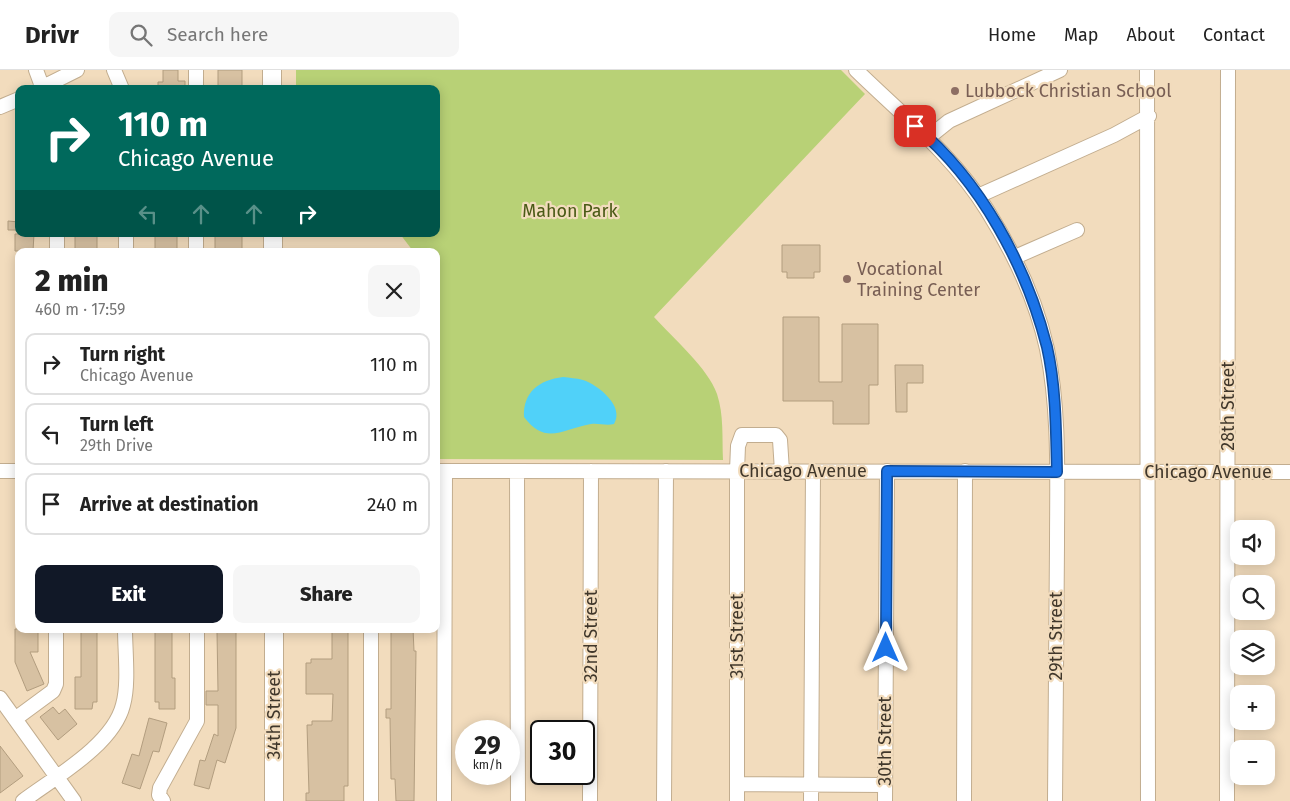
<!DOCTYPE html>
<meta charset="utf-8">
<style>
:root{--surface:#fff;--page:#f6f6f6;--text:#222;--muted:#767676;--line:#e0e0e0;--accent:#111827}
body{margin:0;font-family:"Fira Sans",sans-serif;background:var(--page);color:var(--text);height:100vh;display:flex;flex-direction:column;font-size:19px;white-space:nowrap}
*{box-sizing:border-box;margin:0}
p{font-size:16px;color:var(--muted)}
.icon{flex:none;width:28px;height:28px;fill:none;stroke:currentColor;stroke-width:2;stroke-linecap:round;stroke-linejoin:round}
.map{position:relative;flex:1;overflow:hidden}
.sheet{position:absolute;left:15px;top:178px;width:425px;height:385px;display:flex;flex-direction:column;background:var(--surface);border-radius:10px;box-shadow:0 2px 12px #0003}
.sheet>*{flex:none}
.guide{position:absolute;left:15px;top:15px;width:425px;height:152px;border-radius:10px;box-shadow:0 2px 12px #0003;background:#00695c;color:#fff;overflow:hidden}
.controls{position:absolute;left:1230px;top:450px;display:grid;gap:10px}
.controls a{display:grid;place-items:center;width:45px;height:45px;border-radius:10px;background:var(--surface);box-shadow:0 2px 12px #0003;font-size:25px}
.speed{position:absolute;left:455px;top:650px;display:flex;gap:10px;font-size:25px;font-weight:700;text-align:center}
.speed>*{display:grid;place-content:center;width:65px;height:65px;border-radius:50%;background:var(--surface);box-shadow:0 2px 12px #0003;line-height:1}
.speed small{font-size:12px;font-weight:400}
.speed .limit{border:2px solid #111;border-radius:8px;background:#fff;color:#111}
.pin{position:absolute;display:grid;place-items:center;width:42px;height:42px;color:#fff;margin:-21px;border-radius:10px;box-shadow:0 2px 8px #0006}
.me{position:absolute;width:55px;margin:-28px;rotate:0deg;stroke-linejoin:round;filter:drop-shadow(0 0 4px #0008)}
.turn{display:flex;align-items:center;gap:18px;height:105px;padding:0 20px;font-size:22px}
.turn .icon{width:65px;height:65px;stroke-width:2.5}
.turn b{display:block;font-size:35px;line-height:42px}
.lanes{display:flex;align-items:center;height:48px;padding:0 20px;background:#0003;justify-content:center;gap:25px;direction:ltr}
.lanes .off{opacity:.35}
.round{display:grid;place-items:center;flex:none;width:52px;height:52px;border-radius:10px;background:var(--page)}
.headline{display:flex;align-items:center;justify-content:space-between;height:85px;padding:0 20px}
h1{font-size:30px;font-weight:800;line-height:38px}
.cta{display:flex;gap:10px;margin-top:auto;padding:10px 20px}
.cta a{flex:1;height:58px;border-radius:10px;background:var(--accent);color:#fff;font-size:20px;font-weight:800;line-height:58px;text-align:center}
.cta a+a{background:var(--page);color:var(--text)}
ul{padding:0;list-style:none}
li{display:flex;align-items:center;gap:15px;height:62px;margin:0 10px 8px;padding:0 10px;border:2px solid var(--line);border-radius:10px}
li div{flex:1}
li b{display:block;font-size:19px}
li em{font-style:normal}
header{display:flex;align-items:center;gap:30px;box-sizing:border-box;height:70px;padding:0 25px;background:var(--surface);border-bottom:1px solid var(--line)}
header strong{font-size:24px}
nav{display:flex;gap:28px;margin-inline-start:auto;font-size:18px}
.search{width:350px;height:45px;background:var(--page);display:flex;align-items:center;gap:12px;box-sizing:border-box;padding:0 18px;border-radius:10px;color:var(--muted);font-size:19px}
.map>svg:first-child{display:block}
.green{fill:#b8d176}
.water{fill:#50d1f9}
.building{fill:#d7c1a2;stroke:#b29d7f}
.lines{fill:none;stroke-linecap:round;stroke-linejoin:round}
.minor-casing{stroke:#c2ad8f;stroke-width:16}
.major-casing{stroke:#c2ad8f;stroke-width:20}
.minor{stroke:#fff;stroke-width:14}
.major{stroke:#fff;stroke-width:18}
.route-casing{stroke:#114b97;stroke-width:12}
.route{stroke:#1a73e8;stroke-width:9}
.education-dot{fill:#8d6e63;stroke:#f2dcbd;stroke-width:2}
.labels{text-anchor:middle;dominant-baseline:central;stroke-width:4.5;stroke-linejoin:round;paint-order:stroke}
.education-label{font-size:18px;fill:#785e54;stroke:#f2dcbd;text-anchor:start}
.park-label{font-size:18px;fill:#4a5a16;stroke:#f2dcbd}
.street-label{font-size:18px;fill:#40372b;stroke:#f2dcbd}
</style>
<header>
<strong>Drivr</strong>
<div class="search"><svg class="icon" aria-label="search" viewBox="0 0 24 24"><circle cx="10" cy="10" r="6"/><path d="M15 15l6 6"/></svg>Search here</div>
<nav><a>Home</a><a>Map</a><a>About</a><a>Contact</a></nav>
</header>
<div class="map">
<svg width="1290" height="731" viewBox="0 0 1290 731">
<rect width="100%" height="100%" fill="#f2dcbd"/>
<path class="green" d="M 296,0 L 841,0 L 865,24 L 654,247 C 673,268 708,298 717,324 C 724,345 722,368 723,390 L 436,389 L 436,181 L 413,181 L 400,164 L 436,164 L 436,19 L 296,19 Z"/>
<path class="water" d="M 563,307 C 570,308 576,308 583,310 C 598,315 625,336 614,354 C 606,356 599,353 591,354 C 562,359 546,376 524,347 C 523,322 539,310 563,307 Z"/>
<path class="building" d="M 163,0 L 178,0 L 178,11 L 185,11 L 185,19 L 158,19 L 158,12 L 163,12 Z
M 218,0 L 242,0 L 242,19 L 218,19 Z
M 8,151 L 19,152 L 19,160 L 8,160 Z
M 15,164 L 34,164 L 33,181 L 15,181 Z
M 75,164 L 97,164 L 97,181 L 75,181 Z
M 155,164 L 177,164 L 177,181 L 155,181 Z
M 215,164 L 242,164 L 242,181 L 215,181 Z
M 782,175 L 820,175 L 820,202 L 814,202 L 814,208 L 787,208 L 787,202 L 782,202 Z
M 783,247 L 819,247 L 819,312 L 842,312 L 842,254 L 878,254 L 878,315 L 869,315 L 869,354 L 833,354 L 833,331 L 783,331 Z
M 895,295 L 923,295 L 923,313 L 907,313 L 907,342 L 896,342 Z
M 15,559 L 38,559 L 38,582 L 30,582 L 44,614 L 27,621 L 15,592 Z
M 81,559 L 97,559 L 97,632 L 93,632 L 92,639 L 75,639 L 75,607 L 81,607 Z
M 155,559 L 172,559 L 172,608 L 175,608 L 175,639 L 159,639 L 159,632 L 155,632 Z
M 223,559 L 236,559 L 236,658 L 225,693 L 217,690 L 209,719 L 194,715 L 200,690 L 205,691 L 214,664 L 218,666 L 218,635 L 206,635 L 206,621 L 218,621 L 217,562 L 223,562 Z
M 332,559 L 348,559 L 348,716 L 344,716 L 344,731 L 306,731 L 306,723 L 309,723 L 307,655 L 312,655 L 312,651 L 332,651 L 333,624 L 306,624 L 306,593 L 311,593 L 311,589 L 332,589 Z
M 391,559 L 413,559 L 414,581 L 416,581 L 414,731 L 396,731 L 395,709 L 391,709 L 390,648 L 386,648 L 386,639 L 391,639 Z
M 53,637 L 59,644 L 65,639 L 77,654 L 58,670 L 40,647 Z
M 149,648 L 167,653 L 159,682 L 153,681 L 140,719 L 122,713 L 132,684 L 139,686 Z
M 0,676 L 23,706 L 0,723 Z"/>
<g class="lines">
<defs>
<path id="minor" d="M 36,0 L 43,19
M 114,0 L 122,19
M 196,0 L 196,19
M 856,0 C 902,45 953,85 987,140 C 1014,183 1036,229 1047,279 C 1060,343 1057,410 1057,475 C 1056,560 1056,646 1055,731
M 1147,0 L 1148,731
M 39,19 L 77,0
M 0,37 L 19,29
M 929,67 L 949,51 L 1060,0
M 978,126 L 1114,65 L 1149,46
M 126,164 L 126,181
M 196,164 L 196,181
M 57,181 L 57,164
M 1015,187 L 1077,160
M 0,401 L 19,401
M 436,401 L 1290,402
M 517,401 L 518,731
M 371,559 L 371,731
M 0,628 L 74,731
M 15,649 L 53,621 L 56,614 L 56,559
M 737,714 L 885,715
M 23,731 C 55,707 113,675 123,635 C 129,614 125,581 125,559
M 163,731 L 159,725 L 160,718 L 197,651 L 197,559
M 444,731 L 445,401
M 590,731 L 591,401
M 664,731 L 666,401
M 737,731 L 737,401 L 738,376 L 742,365 L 776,365 L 780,370 L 782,401
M 811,731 L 813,401
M 885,731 L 887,401
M 964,731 L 965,401
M 1227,731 L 1228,0"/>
<path id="major" d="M 272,0 L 272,19
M 273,164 L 273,181
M 274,559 L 274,731"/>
</defs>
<use href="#minor" class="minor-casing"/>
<use href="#major" class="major-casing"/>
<use href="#minor" class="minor"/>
<use href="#major" class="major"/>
</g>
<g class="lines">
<defs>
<path id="route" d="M 886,578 L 887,401 L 1057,402 C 1056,360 1056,317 1047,277 C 1026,195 981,111 915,56"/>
</defs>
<use href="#route" class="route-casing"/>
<use href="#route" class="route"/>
</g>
<g class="education-dot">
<circle cx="955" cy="21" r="5"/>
<circle cx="847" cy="209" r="5"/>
</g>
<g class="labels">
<g class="education-label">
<text x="965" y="21">Lubbock Christian School</text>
<text x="857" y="199">Vocational<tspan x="857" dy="21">Training Center</tspan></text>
</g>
<g class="park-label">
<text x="570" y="141">Mahon Park</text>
</g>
<g class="street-label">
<text transform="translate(1228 336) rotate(-90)">28th Street</text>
<text x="803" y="401">Chicago Avenue</text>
<text x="1208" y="402">Chicago Avenue</text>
<text transform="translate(591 566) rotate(-90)">32nd Street</text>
<text transform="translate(737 566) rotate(-90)">31st Street</text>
<text transform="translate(1056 566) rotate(-90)">29th Street</text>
<text transform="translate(274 645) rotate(-90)">34th Street</text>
<text transform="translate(885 671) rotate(-90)">30th Street</text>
</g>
</g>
</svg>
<div class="controls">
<a><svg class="icon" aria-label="sound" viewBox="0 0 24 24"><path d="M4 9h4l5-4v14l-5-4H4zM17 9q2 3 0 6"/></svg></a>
<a><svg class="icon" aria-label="search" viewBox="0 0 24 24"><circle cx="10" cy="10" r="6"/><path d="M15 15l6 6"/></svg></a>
<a><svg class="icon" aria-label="layers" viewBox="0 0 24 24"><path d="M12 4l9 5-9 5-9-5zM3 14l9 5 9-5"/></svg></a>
<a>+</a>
<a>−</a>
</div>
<div class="speed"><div>29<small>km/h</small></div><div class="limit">30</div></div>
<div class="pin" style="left:915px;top:56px;background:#d93025"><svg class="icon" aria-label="arrive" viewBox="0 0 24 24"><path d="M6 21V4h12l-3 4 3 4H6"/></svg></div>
<svg class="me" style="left:886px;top:578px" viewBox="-20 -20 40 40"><path d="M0-17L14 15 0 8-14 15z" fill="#1a73e8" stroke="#fff" stroke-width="4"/></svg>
<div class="guide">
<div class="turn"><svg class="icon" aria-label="right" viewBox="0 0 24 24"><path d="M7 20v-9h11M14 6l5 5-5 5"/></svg><div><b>110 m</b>Chicago Avenue</div></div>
<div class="lanes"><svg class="icon off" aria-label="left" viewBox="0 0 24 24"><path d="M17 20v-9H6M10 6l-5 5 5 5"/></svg><svg class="icon off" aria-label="ahead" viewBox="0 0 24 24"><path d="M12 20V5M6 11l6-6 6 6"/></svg><svg class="icon off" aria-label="ahead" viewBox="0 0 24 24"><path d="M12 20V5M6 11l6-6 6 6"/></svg><svg class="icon" aria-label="right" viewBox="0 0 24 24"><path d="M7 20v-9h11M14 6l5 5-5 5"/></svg></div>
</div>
<section class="sheet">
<div class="headline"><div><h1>2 min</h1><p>460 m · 17:59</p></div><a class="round"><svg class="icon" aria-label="close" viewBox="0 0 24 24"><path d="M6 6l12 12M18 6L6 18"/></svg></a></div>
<ul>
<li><svg class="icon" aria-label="right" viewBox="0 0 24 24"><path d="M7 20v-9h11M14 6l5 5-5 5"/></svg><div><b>Turn right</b><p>Chicago Avenue</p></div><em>110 m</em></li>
<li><svg class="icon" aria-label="left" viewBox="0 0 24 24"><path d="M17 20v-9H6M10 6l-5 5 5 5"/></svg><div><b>Turn left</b><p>29th Drive</p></div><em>110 m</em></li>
<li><svg class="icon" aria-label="arrive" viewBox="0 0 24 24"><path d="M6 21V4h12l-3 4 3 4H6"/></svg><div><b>Arrive at destination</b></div><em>240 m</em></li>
</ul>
<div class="cta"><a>Exit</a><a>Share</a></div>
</section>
</div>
